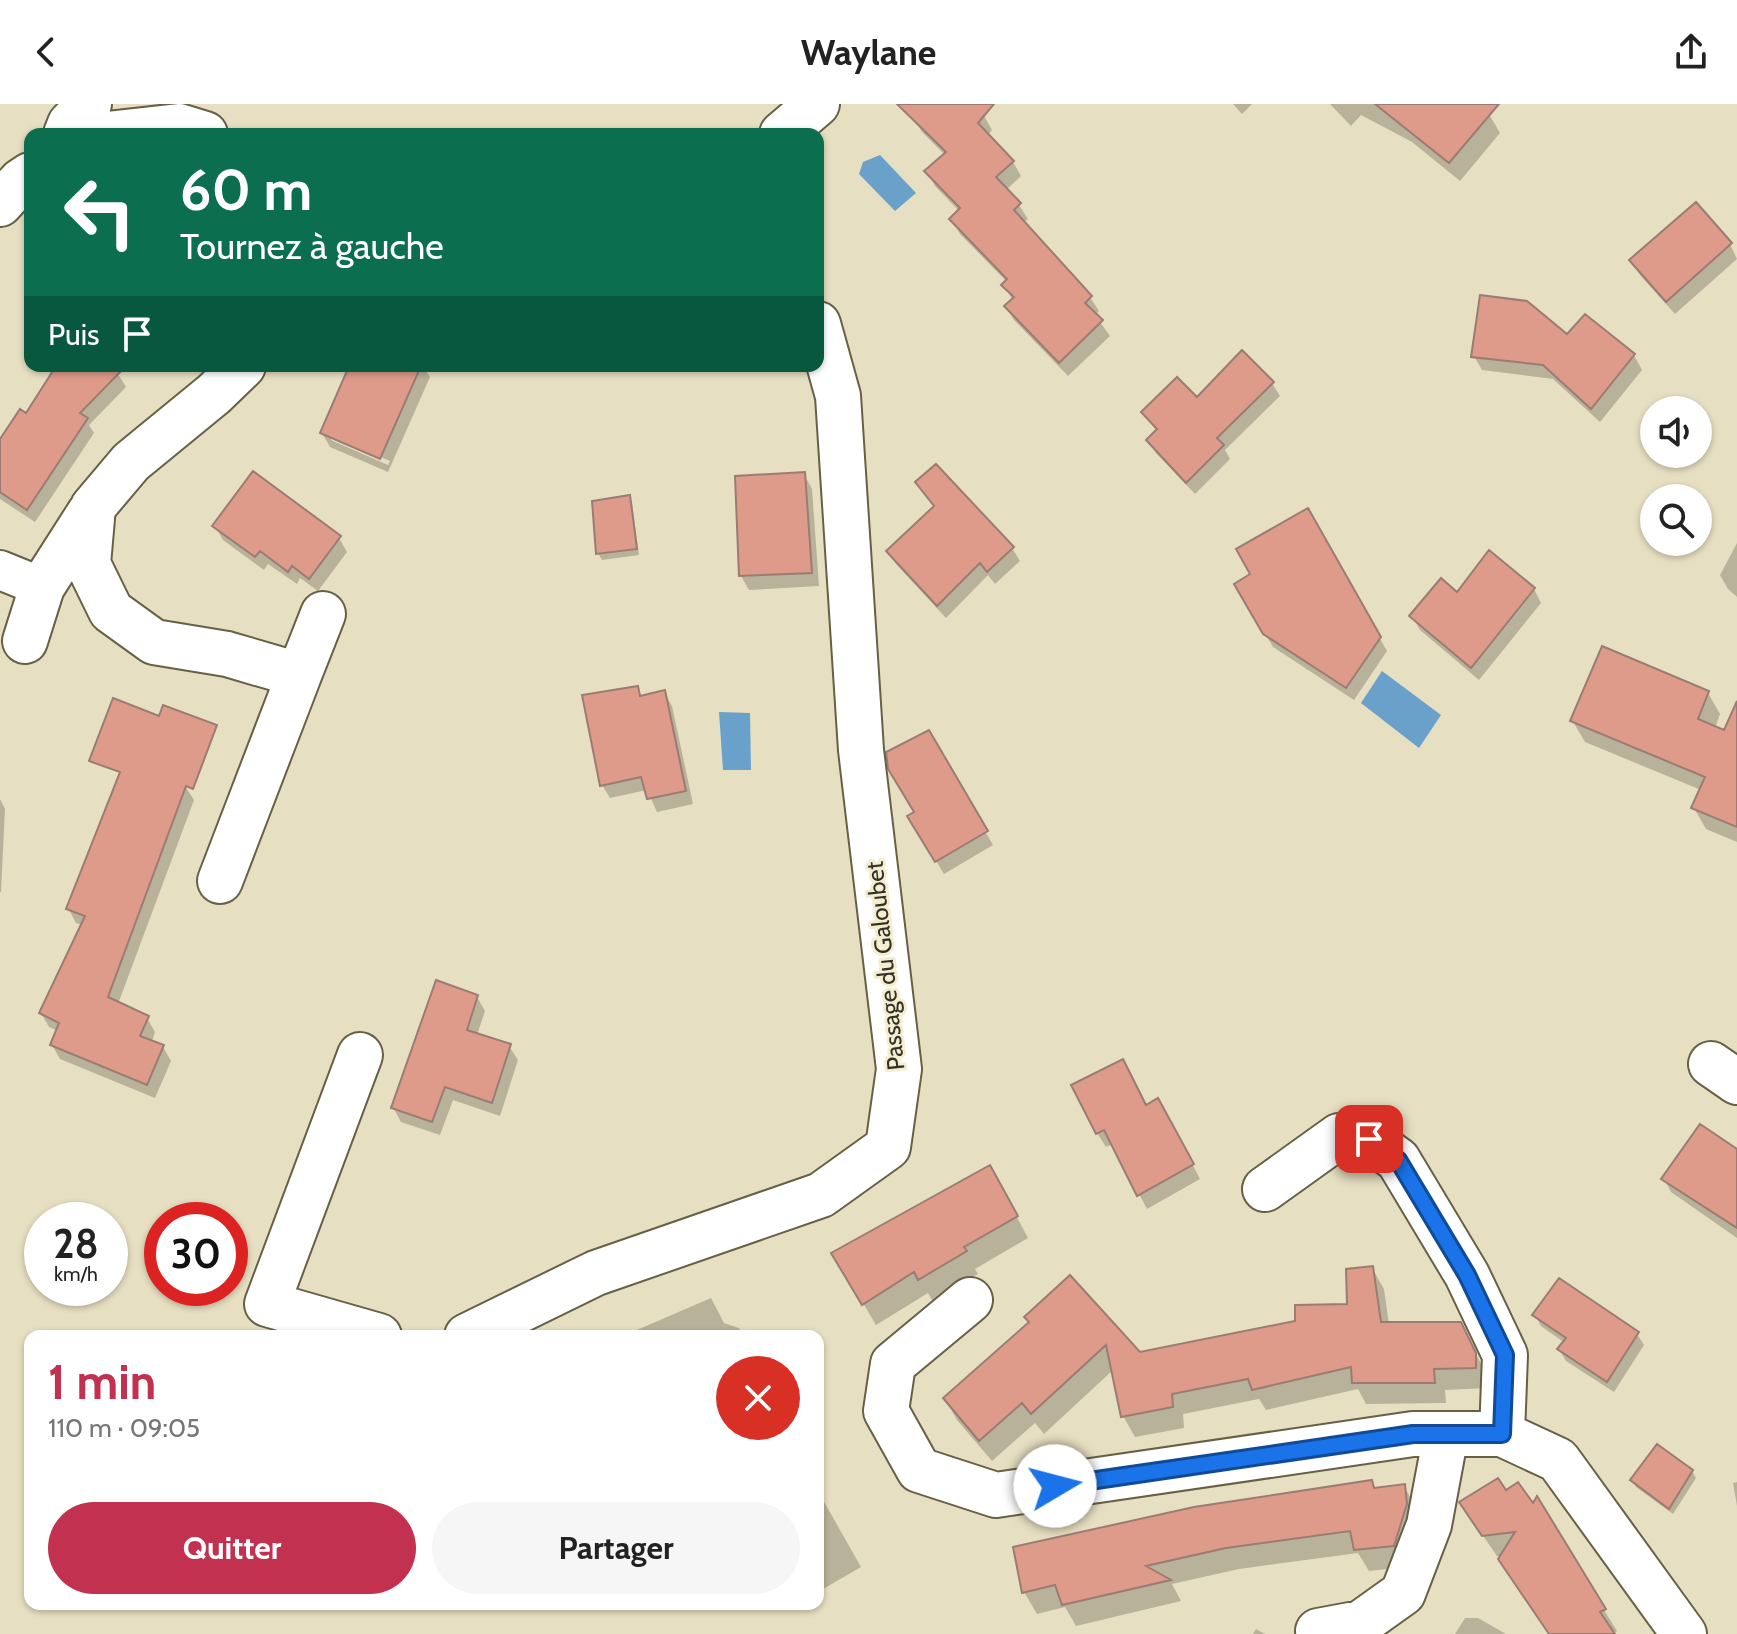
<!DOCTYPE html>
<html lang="fr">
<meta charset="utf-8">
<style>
:root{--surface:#fff;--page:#f6f6f6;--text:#222;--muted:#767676;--accent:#c2314f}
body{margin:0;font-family:Cabin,sans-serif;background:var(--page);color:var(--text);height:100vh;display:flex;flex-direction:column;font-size:30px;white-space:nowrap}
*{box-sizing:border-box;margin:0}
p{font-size:26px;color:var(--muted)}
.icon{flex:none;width:44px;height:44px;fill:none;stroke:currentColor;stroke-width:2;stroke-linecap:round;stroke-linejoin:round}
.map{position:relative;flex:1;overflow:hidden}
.panel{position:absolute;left:24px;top:1226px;width:800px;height:280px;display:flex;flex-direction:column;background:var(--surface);border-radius:16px;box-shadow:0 2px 6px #0004}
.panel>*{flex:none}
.guide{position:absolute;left:24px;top:24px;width:800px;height:244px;border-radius:16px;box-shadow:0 2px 6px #0004;background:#0b6e4f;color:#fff;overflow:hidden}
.fabs{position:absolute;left:1640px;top:292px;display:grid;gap:16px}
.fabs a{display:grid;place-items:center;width:72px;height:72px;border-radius:50%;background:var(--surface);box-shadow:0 2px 6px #0004;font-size:40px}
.speed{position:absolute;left:24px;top:1098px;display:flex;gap:16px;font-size:40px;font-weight:700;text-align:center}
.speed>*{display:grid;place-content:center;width:104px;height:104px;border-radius:50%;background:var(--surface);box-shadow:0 2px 6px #0004;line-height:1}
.speed small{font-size:20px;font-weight:400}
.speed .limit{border:12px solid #d22;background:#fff;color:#111}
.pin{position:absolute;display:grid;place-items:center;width:68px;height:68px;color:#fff;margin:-34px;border-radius:16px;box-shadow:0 4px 12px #0006}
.me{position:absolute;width:88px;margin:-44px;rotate:82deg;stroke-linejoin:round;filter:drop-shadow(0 0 6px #0008)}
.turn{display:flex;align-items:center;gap:28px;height:168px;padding:0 24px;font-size:36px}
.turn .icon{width:104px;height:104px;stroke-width:2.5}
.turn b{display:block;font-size:56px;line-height:68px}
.then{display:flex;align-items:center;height:76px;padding:0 24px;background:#0003;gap:16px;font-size:30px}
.round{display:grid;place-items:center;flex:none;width:84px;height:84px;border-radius:42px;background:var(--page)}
.overview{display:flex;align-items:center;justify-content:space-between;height:136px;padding:0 24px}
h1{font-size:48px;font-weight:800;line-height:60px;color:var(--accent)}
.primary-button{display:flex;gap:16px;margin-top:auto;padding:16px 24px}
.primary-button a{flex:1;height:92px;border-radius:48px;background:var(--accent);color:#fff;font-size:32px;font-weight:800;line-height:92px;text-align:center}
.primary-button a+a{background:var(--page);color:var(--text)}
header{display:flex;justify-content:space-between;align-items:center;height:104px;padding:0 24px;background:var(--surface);font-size:36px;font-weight:800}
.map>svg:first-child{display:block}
.water{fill:#6aa1cb}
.shadow{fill:#0003;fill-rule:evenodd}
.building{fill:#de9b89;stroke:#9b7c74;stroke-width:2}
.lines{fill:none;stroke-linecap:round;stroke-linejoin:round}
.pedestrian-casing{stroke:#666046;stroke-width:42}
.minor-casing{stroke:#666046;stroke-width:48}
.pedestrian{stroke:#fff;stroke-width:38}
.minor{stroke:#fff;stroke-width:44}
.route-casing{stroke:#114b97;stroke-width:20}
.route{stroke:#1a73e8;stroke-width:14}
.labels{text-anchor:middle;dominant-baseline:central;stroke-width:6;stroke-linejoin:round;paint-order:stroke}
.street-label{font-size:24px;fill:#333025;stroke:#f4edcf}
</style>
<header><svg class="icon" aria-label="back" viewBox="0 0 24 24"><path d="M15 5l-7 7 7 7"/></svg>Waylane<svg class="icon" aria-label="share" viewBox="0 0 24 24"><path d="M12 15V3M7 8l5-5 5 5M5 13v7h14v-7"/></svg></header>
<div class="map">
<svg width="1737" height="1530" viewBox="0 0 1737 1530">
<rect width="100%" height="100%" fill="#e7dfc2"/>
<path class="water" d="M 880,51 L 916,89 L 895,107 L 859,70 L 863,58 Z
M 1382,567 L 1441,611 L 1419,644 L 1361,599 Z
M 719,608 L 750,609 L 751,666 L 723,666 Z"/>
<path class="shadow" d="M 929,0 L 973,0 L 984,12 L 992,26 L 987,32 L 1013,58 L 1021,72 L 1006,86 L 1019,101 L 1028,115 L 1023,119 L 1090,193 L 1099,207 L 1095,211 L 1110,232 L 1068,272 L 1014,216 L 1006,202 L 1013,197 L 1004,181 L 1007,178 L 960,130 L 952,116 L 960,108 L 935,82 L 927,67 L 945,51 L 922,28 L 913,14 Z
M 1233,0 L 1252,0 L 1242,10 Z
M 1330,0 L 1477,0 L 1489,10 L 1500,29 L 1460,77 L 1412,38 L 1361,11 L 1351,22 Z
M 1730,140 L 1737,155 L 1675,210 L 1640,171 L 1632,157 Z
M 1568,233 L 1634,251 L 1642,266 L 1600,318 L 1553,275 L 1482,266 L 1474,252 Z
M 58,262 L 107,262 L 118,270 L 126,283 L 89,321 L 94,329 L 35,418 L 0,395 L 0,339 L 27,311 Z
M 351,262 L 423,262 L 430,273 L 388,368 L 330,343 L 322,329 ZM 331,332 L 390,357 L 388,361 L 331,336 Z
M 1272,279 L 1280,292 L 1225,346 L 1230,355 L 1195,390 L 1156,349 L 1149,336 L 1157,328 L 1144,309 Z
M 804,370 L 812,385 L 819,482 L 749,486 L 741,472 Z
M 918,379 L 1012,444 L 1020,457 L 995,480 L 988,471 L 946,514 L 896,460 L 888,447 L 935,404 Z
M 629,393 L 632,399 L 639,451 L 602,456 L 598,449 Z
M 1307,407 L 1387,547 L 1354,596 L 1273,543 L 1236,481 L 1253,471 Z
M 215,422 L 339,434 L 347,448 L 318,487 L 300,474 L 297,480 L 268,460 L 264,466 L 223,436 Z
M 1737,439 L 1737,493 L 1728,485 L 1720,471 Z
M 1534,485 L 1541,499 L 1479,576 L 1420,526 L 1412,512 L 1457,491 Z
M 637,584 L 642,594 L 664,588 L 672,602 L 693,700 L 657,708 L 647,686 L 610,694 L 602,681 Z
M 1708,589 L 1720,610 L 1715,624 L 1737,633 L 1737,738 L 1706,725 L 1694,704 L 1701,686 L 1585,638 L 1572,616 Z
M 928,628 L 993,741 L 944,770 L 909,712 L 916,708 Z
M 185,682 L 194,696 L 118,900 L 147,914 L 155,928 L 152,937 L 163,943 L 171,957 L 155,994 L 60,955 L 52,941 L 58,927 L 49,923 L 41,909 L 82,821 L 76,819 L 68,804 Z
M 0,695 L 5,705 L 1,788 L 0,788 Z
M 477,893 L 485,907 L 477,931 L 509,942 L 518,956 L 500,1012 L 453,996 L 440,1031 L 401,1018 L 393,1003 Z
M 1146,1004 L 1166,1010 L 1200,1075 L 1147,1105 L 1113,1040 L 1106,1043 L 1097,1029 Z
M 1737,1047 L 1737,1134 L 1671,1088 L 1664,1075 Z
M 1002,1085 L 1028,1134 L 975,1165 L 978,1170 L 932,1196 L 928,1189 L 876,1221 L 834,1150 Z
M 1372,1164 L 1384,1185 L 1389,1220 L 1460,1220 L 1487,1271 L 1487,1284 L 1445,1286 L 1446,1299 L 1366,1300 L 1358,1285 L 1266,1306 L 1259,1295 L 1183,1310 L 1184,1324 L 1135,1333 L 1123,1312 L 1113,1266 L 1044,1330 L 1035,1319 L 992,1357 L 957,1316 L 945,1295 L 1030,1219 L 1139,1250 L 1297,1219 L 1350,1202 Z
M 711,1194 L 724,1219 L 739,1224 L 744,1232 L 623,1232 Z
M 1535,1211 L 1637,1230 L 1644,1241 L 1614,1288 L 1566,1257 L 1559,1245 L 1565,1239 L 1541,1222 Z
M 1692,1367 L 1696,1374 L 1673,1410 L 1636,1383 L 1633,1377 Z
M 1737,1378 L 1737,1402 L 1733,1379 Z
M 1371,1379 L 1375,1386 L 1404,1382 L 1416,1404 L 1406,1463 L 1369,1467 L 1358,1449 L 1239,1465 L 1172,1480 L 1181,1497 L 1076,1522 L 1065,1503 L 1037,1510 L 1024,1488 Z
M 818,1387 L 861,1463 L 818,1488 Z
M 1505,1389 L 1604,1506 L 1617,1527 L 1612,1530 L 1549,1530 L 1503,1452 L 1497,1452 L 1474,1419 Z
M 1465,1514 L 1478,1514 L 1506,1530 L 1455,1530 Z
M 1256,1525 L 1265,1530 L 1253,1530 Z"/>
<path class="building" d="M 897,0 L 994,0 L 978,19 L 1014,57 L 996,73 L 1021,99 L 1014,106 L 1092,192 L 1085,199 L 1103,216 L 1059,259 L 1004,202 L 1014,193 L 1001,181 L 1007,175 L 949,115 L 960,104 L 924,67 L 946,48 Z
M 1375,0 L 1499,0 L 1449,59 Z
M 1696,98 L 1732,139 L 1666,198 L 1629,156 Z
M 1480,191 L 1527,197 L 1567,230 L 1585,210 L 1635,250 L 1591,305 L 1543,261 L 1471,253 Z
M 1242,246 L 1274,278 L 1217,334 L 1224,341 L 1186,379 L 1146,336 L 1157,325 L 1141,308 L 1177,273 L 1197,293 Z
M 56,262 L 126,262 L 80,309 L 88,314 L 27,406 L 0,388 L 0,335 L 20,305 L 26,309 Z
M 349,262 L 421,262 L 380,355 L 320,329 Z
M 936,360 L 1014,443 L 987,468 L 980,459 L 937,502 L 886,447 L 934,402 L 915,378 Z
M 253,367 L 341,432 L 309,475 L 292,462 L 288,468 L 260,447 L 255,453 L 212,422 Z
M 805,368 L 812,469 L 739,472 L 735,372 Z
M 630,391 L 637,445 L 596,450 L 592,397 Z
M 1308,404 L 1381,533 L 1346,584 L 1263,530 L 1234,480 L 1250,470 L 1236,445 Z
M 1489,446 L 1535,484 L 1471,564 L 1409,512 L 1441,474 L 1457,488 Z
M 1602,542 L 1709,587 L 1698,615 L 1724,626 L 1737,597 L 1737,723 L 1691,704 L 1705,673 L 1570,617 Z
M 638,582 L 640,592 L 665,586 L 686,687 L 647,695 L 641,673 L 600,682 L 582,591 Z
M 113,594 L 159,612 L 163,601 L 217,621 L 193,685 L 186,682 L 108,893 L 149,912 L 140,932 L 164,941 L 147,981 L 50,941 L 59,919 L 39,909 L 85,812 L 66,805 L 120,668 L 89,657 Z
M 929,626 L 988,727 L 935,758 L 907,712 L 914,708 L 888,665 L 886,648 Z
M 436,876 L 478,891 L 467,926 L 511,940 L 492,999 L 445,983 L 432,1018 L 391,1004 Z
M 1123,955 L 1146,1001 L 1158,994 L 1194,1060 L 1137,1092 L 1104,1026 L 1096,1030 L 1071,981 Z
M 1700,1020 L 1737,1045 L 1737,1124 L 1661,1075 Z
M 990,1061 L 1018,1112 L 964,1143 L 967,1147 L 918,1176 L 914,1168 L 862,1201 L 831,1149 Z
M 1373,1162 L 1381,1218 L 1461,1218 L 1476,1249 L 1476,1264 L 1434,1265 L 1435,1279 L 1352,1279 L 1351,1263 L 1252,1286 L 1248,1275 L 1172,1290 L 1173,1303 L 1121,1313 L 1106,1241 L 1031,1310 L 1022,1299 L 979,1337 L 943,1294 L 1029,1218 L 1024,1213 L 1070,1171 L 1140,1248 L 1295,1217 L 1295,1201 L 1347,1200 L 1346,1165 Z
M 1559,1174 L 1639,1228 L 1607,1278 L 1557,1245 L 1566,1234 L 1532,1211 Z
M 1657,1340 L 1693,1366 L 1669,1405 L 1630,1376 Z
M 1498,1374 L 1506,1386 L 1518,1378 L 1533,1399 L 1537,1392 L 1606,1505 L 1600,1508 L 1615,1530 L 1549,1530 L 1498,1455 L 1515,1428 L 1482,1432 L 1459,1398 Z
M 1372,1376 L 1374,1384 L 1405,1380 L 1407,1400 L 1394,1442 L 1354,1446 L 1350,1427 L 1226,1444 L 1146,1462 L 1171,1476 L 1062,1501 L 1055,1481 L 1022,1489 L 1013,1443 L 1194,1403 Z"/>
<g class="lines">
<defs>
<path id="pedestrian" d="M 0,466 L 42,483"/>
<path id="minor" d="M 66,30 L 70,20 L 89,0
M 107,30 L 179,22 L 205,30
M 782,30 L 817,0
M 0,100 L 21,77 L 30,71
M 25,537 L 42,483 L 90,408
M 299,571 L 323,510
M 220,777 L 299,571 L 227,550 L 154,538 L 111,507 L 88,460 L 93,403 L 131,358 L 214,290 L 243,262
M 360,951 L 267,1200 L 379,1232
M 1711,960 L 1737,978
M 1265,1085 L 1339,1032 L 1369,1035 L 1398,1056 L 1467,1171 L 1505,1251 L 1502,1330
M 970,1196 L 893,1260 L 886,1307 L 919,1366 L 996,1391 L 1413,1330 L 1502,1330 L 1558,1356 L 1684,1530
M 467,1232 L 596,1169 L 821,1091 L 888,1043 L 899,965 L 861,646 L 838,292 L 818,220
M 1318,1527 L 1361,1519 L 1403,1489 L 1429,1421 L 1446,1330"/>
</defs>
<use href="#pedestrian" class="pedestrian-casing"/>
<use href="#minor" class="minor-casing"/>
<use href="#pedestrian" class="pedestrian"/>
<use href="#minor" class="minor"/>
</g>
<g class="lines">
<defs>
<path id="route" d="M 1055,1382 L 1413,1330 L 1502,1330 L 1505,1251 L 1467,1171 L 1398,1056 L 1369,1035"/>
</defs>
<use href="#route" class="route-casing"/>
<use href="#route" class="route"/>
</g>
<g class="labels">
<g class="street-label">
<text transform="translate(885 862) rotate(-96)">Passage du Galoubet</text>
</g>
</g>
</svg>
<div class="fabs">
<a><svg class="icon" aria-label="sound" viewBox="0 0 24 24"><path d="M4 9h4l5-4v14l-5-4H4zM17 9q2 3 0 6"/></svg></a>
<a><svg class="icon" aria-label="search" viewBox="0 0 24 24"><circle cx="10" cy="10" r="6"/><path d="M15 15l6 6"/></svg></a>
</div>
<div class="speed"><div>28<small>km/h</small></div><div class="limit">30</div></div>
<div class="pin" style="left:1369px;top:1035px;background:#d93025"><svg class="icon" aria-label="arrive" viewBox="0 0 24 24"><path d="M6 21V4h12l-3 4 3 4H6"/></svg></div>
<svg class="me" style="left:1055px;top:1382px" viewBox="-20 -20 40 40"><circle r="19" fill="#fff"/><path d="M0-13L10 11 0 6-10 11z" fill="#1a73e8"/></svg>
<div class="guide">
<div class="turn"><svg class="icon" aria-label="left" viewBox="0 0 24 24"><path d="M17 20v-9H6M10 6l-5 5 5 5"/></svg><div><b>60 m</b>Tournez à gauche</div></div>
<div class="then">Puis<svg class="icon" aria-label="arrive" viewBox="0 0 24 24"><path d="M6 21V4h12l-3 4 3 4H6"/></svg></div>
</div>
<section class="panel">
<div class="overview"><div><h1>1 min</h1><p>110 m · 09:05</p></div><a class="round" style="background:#d93025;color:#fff"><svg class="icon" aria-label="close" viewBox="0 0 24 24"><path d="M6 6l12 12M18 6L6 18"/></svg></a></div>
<div class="primary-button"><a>Quitter</a><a>Partager</a></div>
</section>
</div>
